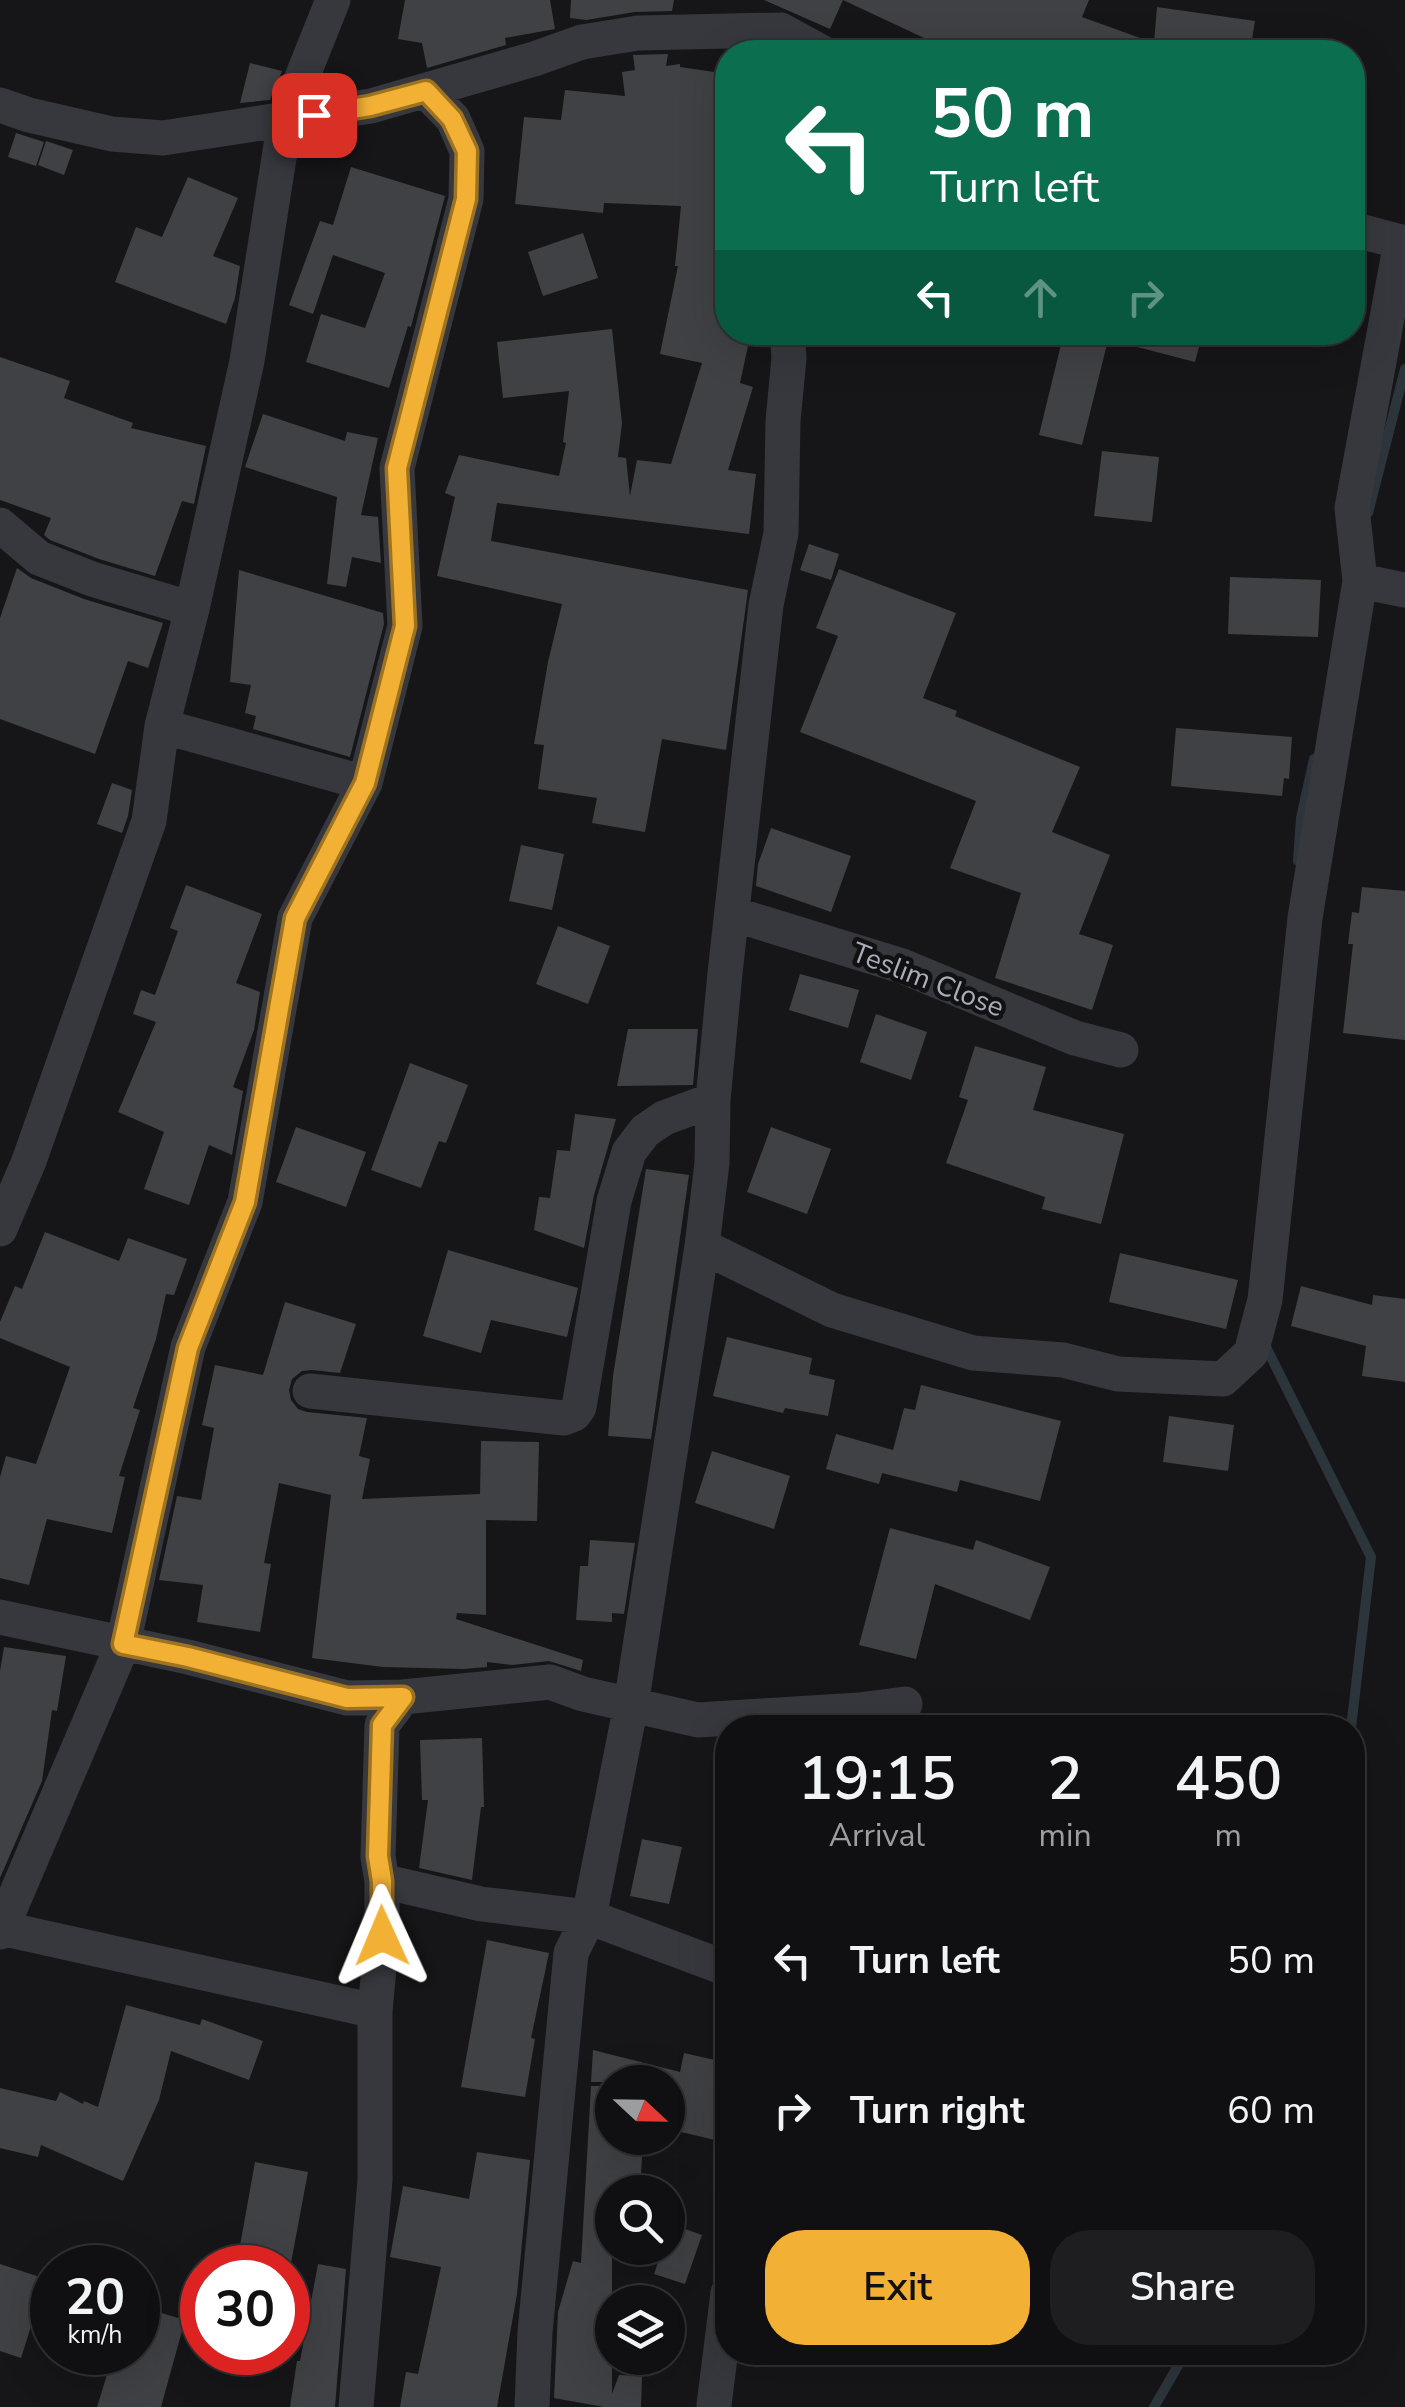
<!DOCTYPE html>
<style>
:root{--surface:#101012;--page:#1e1e20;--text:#f1f3f6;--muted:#9c9d9f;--line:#303032;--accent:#f2b134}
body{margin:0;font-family:"Nunito Sans",sans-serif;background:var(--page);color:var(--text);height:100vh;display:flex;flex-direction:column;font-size:38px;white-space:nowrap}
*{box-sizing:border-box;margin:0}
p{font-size:32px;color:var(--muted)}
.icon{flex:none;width:55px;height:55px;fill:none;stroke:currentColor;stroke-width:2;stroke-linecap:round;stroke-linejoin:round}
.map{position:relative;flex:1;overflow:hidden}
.drawer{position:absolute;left:715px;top:1715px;width:650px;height:650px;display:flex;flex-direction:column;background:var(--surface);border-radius:40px;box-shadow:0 10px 40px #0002,0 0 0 2px var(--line)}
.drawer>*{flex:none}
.top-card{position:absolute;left:715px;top:40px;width:650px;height:305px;border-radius:40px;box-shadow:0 10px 40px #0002,0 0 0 2px var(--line);background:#0b6e4f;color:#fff;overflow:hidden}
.needle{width:65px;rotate:112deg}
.fabs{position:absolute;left:595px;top:2065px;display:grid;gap:20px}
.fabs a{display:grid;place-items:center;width:90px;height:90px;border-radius:50%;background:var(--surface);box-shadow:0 10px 40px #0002,0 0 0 2px var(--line);font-size:50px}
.speed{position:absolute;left:30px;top:2245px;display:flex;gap:20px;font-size:50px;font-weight:700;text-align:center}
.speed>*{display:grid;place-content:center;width:130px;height:130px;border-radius:50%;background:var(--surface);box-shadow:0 10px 40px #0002,0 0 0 2px var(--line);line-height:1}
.speed small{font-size:25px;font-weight:400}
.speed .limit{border:15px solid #d22;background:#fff;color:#111}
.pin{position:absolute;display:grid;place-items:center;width:85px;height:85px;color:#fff;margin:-42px;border-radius:20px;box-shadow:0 5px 15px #0006}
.me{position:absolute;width:110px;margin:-55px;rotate:359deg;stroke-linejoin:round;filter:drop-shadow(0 0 8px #0008)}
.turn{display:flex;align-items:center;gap:35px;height:210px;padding:0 50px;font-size:45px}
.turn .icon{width:130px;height:130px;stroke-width:2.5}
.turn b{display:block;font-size:70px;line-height:85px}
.lanes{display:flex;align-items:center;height:95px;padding:0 50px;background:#0003;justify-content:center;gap:50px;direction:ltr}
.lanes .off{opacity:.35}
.eta{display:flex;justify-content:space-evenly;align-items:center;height:170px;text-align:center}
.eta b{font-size:60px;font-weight:600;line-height:70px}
.cta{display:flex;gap:20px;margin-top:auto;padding:20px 50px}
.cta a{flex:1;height:115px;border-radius:40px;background:var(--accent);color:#111;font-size:40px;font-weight:600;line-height:115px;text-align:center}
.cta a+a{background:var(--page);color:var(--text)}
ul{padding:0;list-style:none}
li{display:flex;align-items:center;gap:30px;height:150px;padding:0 50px}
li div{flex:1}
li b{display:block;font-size:38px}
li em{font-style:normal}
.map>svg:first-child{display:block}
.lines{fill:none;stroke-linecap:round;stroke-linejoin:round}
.stream{stroke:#2c353c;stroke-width:10}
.building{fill:#404145}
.minor{stroke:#37383d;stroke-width:35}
.route-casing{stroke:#9d7322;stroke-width:25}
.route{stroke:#f2b134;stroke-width:18}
.labels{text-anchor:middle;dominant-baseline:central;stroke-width:9;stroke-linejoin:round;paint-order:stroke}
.street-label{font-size:28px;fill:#a8adb8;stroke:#111113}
</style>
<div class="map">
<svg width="1405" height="2407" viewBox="0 0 1405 2407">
<rect width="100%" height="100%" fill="#161618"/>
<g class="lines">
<path class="stream" d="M 1368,513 L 1405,369
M 1298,861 L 1301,818 L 1314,759
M 1263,1341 L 1371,1557 L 1351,1728
M 1352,1828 L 1362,1956 L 1352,1980
M 1154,2407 L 1186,2352"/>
</g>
<path class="building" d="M 405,0 L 550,0 L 555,29 L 505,38 L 506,45 L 427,68 L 422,43 L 398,39 Z
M 571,0 L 674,0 L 672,11 L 635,12 L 586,20 L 570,18 Z
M 764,0 L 843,0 L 830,29 Z
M 843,0 L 1089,0 L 1082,17 L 1154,43 L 1157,7 L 1255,21 L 1250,52 L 954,52 Z
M 668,54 L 666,66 L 680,64 L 680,67 L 728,74 L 728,332 L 751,332 L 740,383 L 753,387 L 728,470 L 756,474 L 749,534 L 497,503 L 491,541 L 748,590 L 726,750 L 662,739 L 645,832 L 592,823 L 597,798 L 538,789 L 544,745 L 534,744 L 548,662 L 562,604 L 437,576 L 455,497 L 445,493 L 459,455 L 559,476 L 566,443 L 563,442 L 569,391 L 503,398 L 497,342 L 612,329 L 622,423 L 618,457 L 626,458 L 630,496 L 637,460 L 671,464 L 702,363 L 660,354 L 678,266 L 675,266 L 681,206 L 604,203 L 603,213 L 515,204 L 524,117 L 561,120 L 565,90 L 625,96 L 622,72 L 635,70 L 633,55 Z
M 250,63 L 282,71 L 270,100 L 240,103 Z
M 16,133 L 44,142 L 36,166 L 8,157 Z
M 46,141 L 73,150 L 64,175 L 38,165 Z
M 351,167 L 445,196 L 411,327 L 408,326 L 389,388 L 306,362 L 321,314 L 365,328 L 385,273 L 333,255 L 313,314 L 289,305 L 320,221 L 333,225 Z
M 188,177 L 238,198 L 213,256 L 240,266 L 235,298 L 226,324 L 115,282 L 136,227 L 162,237 Z
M 583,233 L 598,278 L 543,296 L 528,252 Z
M 1064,332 L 1110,332 L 1082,445 L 1039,435 Z
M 1119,332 L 1203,332 L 1195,362 L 1118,342 Z
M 0,357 L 70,381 L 64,398 L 133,423 L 131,428 L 206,446 L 194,504 L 182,501 L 155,576 L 99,559 L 50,540 L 44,535 L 51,518 L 0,500 Z
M 263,414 L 345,441 L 347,432 L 378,438 L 361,515 L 378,517 L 381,563 L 352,557 L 346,587 L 327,584 L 337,497 L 245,467 Z
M 1102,451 L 1159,457 L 1152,522 L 1094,516 Z
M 809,544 L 839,554 L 831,580 L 800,570 Z
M 17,568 L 31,578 L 84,599 L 163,623 L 148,668 L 128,661 L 95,754 L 0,719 L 0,618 Z
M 839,569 L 956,613 L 923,698 L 957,711 L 955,716 L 1080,767 L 1052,832 L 1110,855 L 1079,934 L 1113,945 L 1092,1010 L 995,978 L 1021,893 L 950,868 L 976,801 L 800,732 L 838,636 L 816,628 Z
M 239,570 L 383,613 L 384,624 L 350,757 L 253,729 L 256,716 L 245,713 L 251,685 L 230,682 Z
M 1230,577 L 1321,580 L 1318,637 L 1228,634 Z
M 1176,728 L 1292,737 L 1289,779 L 1284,778 L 1282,796 L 1171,786 Z
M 112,783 L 132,790 L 128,816 L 122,833 L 97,824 Z
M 771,828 L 851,856 L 831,912 L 756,886 L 758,864 Z
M 521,845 L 564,854 L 552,910 L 509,901 Z
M 186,885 L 262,914 L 236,983 L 260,992 L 254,1030 L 233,1087 L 243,1091 L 232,1155 L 209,1145 L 189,1205 L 144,1189 L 164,1132 L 118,1112 L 156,1022 L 133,1014 L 141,990 L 155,995 L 178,931 L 170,928 Z
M 1362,887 L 1405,891 L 1405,1040 L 1343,1033 L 1353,944 L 1348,944 L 1352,912 L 1359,913 Z
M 558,926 L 610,946 L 588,1004 L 536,984 Z
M 800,974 L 859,990 L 848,1028 L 789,1010 Z
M 876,1014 L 927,1032 L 911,1080 L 860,1062 Z
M 628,1029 L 698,1029 L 693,1085 L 617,1086 Z
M 975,1046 L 1046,1067 L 1033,1110 L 1124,1134 L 1101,1224 L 1042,1209 L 1045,1197 L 946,1163 L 968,1100 L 959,1097 Z
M 410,1063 L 468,1085 L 446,1143 L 439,1141 L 421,1188 L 371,1170 Z
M 575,1114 L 616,1119 L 594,1195 L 584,1248 L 534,1230 L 539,1197 L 550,1198 L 557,1150 L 570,1151 Z
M 296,1127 L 366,1152 L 346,1207 L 276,1182 Z
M 771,1127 L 831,1149 L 807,1214 L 747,1192 Z
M 646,1169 L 689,1175 L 651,1439 L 608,1436 L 613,1376 Z
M 45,1232 L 119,1261 L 128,1238 L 187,1259 L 174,1295 L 166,1294 L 156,1339 L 133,1408 L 140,1410 L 119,1476 L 125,1477 L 112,1533 L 47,1519 L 29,1585 L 0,1578 L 0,1477 L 6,1456 L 36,1464 L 70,1367 L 0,1338 L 0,1322 L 15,1286 L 22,1289 Z
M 448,1250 L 578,1288 L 567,1337 L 491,1320 L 481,1353 L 423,1336 Z
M 1120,1253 L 1238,1280 L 1226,1329 L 1109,1302 Z
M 1301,1286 L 1372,1305 L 1373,1295 L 1405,1299 L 1405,1382 L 1362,1376 L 1366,1346 L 1291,1326 Z
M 285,1302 L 356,1324 L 340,1373 L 312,1370 L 302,1371 L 292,1379 L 289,1390 L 291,1400 L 298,1409 L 307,1412 L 367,1418 L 359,1456 L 370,1459 L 362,1499 L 480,1494 L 481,1441 L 539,1442 L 537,1521 L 486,1520 L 486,1615 L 457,1613 L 456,1619 L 583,1660 L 581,1671 L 549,1661 L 512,1665 L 487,1662 L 487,1667 L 463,1669 L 383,1667 L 312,1658 L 331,1495 L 279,1483 L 264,1563 L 271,1564 L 260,1632 L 197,1622 L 203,1585 L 159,1580 L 177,1496 L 201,1500 L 214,1428 L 202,1425 L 215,1365 L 263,1375 Z
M 727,1337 L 812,1358 L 809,1374 L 835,1380 L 828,1416 L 785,1408 L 783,1413 L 713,1396 Z
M 921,1385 L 1061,1421 L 1040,1501 L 960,1480 L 957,1492 L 882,1473 L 879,1484 L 826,1469 L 836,1434 L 893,1450 L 904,1408 L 915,1410 Z
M 1169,1416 L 1234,1425 L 1228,1471 L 1163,1462 Z
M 712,1451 L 790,1476 L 774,1529 L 695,1503 Z
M 890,1528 L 973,1550 L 976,1540 L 1050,1567 L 1030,1620 L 935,1584 L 916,1659 L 859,1645 Z
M 590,1540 L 635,1543 L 624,1614 L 612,1613 L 612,1622 L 576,1620 L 580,1566 L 588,1566 Z
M 4,1647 L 66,1656 L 57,1711 L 52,1710 L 42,1781 L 0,1878 L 0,1671 Z
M 482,1738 L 484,1807 L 481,1807 L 472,1880 L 419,1868 L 428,1800 L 422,1800 L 420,1740 Z
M 642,1839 L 682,1847 L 669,1904 L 630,1896 Z
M 487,1940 L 549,1953 L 531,2038 L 535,2039 L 525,2097 L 461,2087 Z
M 126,2005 L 200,2025 L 202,2019 L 263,2041 L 249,2080 L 171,2051 L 159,2100 L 123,2181 L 41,2145 L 38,2157 L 0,2148 L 0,2088 L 56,2101 L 60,2092 L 83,2104 L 84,2101 L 98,2107 Z
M 593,2050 L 680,2072 L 684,2053 L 728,2063 L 728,2143 L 668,2129 L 678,2082 L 591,2082 Z
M 591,2086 L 612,2086 L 612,2138 L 643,2138 L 640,2192 L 612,2192 L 612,2394 L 619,2375 L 642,2376 L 641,2407 L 604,2407 L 554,2398 L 558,2312 L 573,2261 L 581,2263 Z
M 477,2152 L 530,2160 L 517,2294 L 497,2407 L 400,2407 L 406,2372 L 418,2374 L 441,2267 L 390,2257 L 403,2186 L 469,2199 Z
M 255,2162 L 308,2172 L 290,2268 L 236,2268 Z
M 671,2224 L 702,2235 L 685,2284 L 654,2274 L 663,2248 L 668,2248 L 668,2234 Z
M 0,2264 L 46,2279 L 21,2358 L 0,2351 Z
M 318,2264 L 346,2269 L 335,2407 L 290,2407 L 297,2361 L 300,2361 Z
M 138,2306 L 185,2320 L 161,2407 L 97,2407 L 114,2352 L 138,2352 Z"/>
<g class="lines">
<path class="minor" d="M 0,105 L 29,115 L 112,134 L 163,138 L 371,106 L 534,59 L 582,42 L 638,33 L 781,30 L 821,52
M 1352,229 L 1405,243
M 1401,242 L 1352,508 L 1360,581 L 1405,590
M 0,525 L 39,558 L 92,579 L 192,609
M 162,726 L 365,783
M 733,914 L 902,966 L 1075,1038 L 1121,1050
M 0,1229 L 29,1161 L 149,821 L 162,726 L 192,609 L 247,361 L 285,120 L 333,0
M 702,1246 L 832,1310 L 973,1353 L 1063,1360 L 1118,1374 L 1223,1379 L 1251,1353 L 1265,1300 L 1305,918 L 1360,581
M 310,1391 L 564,1418 L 574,1414 L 579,1407 L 614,1201 L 629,1152 L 645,1131 L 664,1118 L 713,1100
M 0,1617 L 188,1657 L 347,1698 L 403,1697 L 550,1682 L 583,1694 L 698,1720 L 859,1710 L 905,1704
M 403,1697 L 382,1725 L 378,1857 L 382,1881 L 481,1904 L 589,1917 L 728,1969
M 1,1928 L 375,2011
M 0,1932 L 123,1644 L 188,1347 L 245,1202 L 295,918 L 365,783 L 405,626 L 397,468 L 466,199 L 467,151 L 453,119 L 426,91
M 714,2405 L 728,2293
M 356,2407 L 375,2180 L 375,2011 L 382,1936 L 382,1881
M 532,2407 L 535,2332 L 571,1953 L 589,1917 L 631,1705 L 702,1246 L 712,1163 L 713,1100 L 725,973 L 766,605 L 781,533 L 783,421 L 789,358 L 787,332"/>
</g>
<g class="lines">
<defs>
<path id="route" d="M 314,115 L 370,106 L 426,91 L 452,119 L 467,151 L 466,199 L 397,468 L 405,626 L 365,783 L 295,918 L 245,1202 L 188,1348 L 123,1644 L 188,1657 L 347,1698 L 403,1697 L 382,1725 L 378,1856 L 382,1881 L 382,1936"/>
</defs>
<use href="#route" class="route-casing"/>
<use href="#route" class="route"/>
</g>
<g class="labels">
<g class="street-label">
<text transform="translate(928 980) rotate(21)">Teslim Close</text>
</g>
</g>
</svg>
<div class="fabs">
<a><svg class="needle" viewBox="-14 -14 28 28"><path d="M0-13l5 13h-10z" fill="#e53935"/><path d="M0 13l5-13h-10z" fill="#9c9d9f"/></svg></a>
<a><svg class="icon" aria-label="search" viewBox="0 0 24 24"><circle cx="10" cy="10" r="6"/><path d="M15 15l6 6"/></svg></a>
<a><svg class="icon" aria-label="layers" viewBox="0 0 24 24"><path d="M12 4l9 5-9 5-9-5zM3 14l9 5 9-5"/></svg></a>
</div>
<div class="speed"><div>20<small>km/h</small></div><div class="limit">30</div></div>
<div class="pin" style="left:314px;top:115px;background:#d93025"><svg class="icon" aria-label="arrive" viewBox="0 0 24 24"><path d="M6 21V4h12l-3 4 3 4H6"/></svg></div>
<svg class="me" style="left:382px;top:1936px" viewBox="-20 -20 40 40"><path d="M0-17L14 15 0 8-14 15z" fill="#f2b134" stroke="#fff" stroke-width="4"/></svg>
<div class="top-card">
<div class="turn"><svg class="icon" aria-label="left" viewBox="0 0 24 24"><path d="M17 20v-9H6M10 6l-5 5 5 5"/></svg><div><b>50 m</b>Turn left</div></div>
<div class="lanes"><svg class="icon" aria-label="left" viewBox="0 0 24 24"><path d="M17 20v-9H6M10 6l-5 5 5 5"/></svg><svg class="icon off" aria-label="ahead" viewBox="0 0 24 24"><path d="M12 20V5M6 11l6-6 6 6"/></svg><svg class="icon off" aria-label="right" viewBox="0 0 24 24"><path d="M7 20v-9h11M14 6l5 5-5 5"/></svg></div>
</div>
<section class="drawer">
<div class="eta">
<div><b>19:15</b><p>Arrival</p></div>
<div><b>2</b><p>min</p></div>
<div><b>450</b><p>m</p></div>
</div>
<ul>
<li><svg class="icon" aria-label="left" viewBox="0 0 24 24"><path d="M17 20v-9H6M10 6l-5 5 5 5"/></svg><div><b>Turn left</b></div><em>50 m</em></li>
<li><svg class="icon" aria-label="right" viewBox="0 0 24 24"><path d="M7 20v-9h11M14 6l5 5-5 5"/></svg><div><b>Turn right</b></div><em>60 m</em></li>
</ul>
<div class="cta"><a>Exit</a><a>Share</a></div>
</section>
</div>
